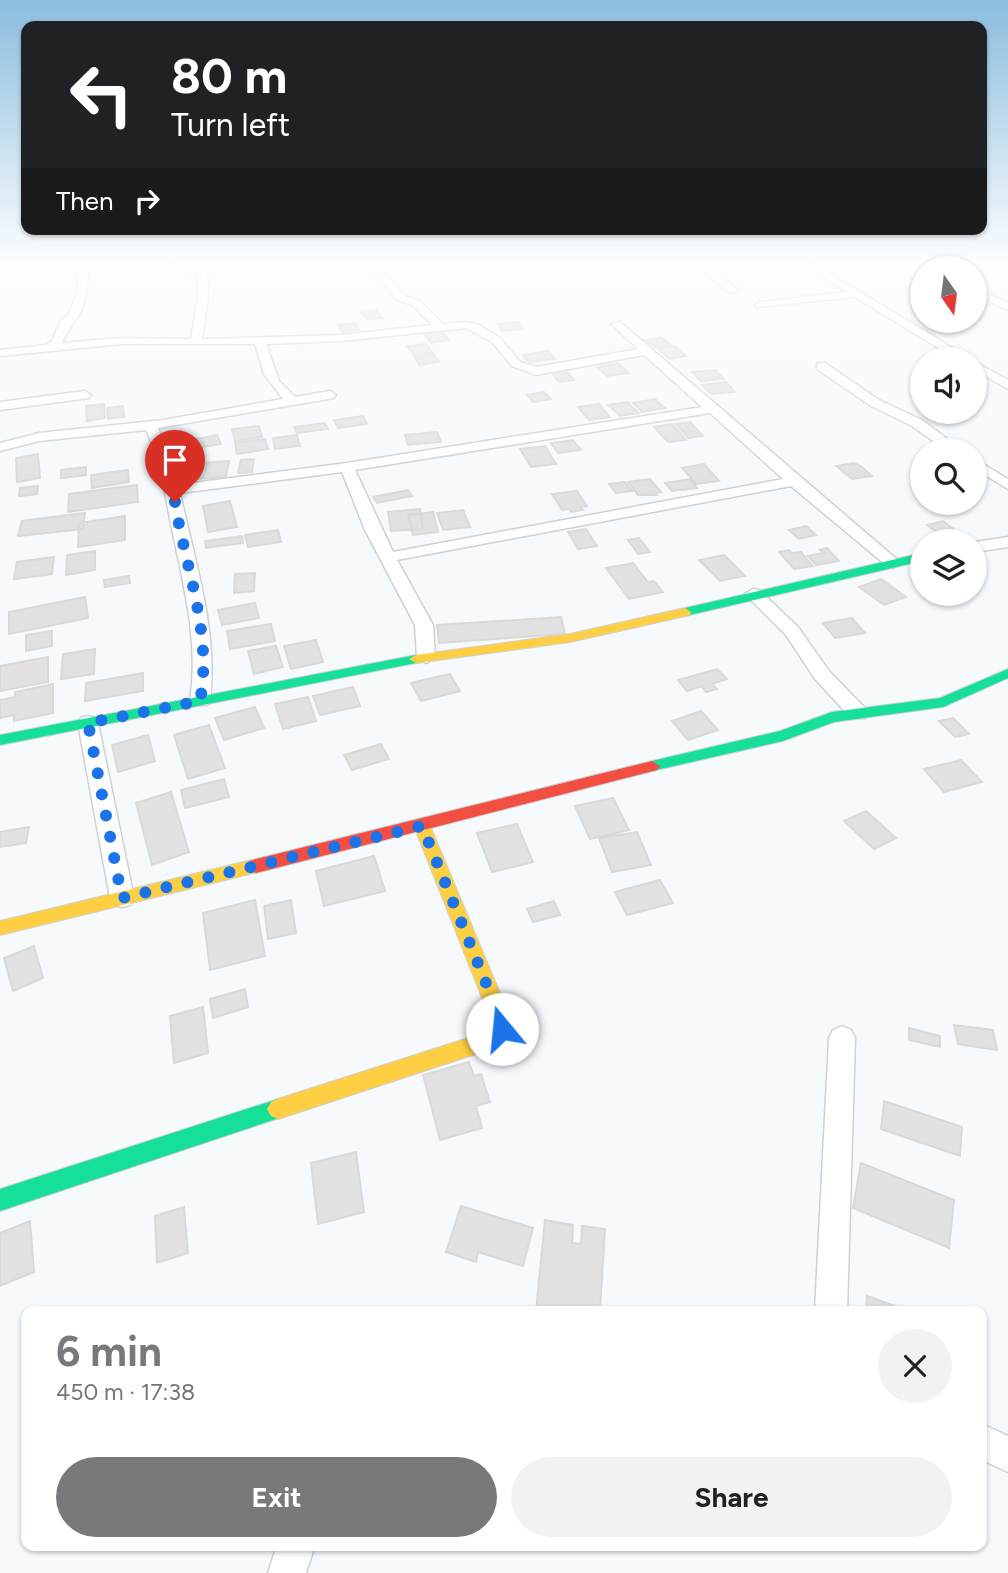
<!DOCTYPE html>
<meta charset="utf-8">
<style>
:root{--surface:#fff;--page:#f2f2f2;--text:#202124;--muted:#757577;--accent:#77797c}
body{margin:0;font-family:Figtree,sans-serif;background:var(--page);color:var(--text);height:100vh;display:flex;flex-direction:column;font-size:26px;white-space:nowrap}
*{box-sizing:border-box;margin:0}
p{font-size:23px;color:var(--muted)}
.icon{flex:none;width:38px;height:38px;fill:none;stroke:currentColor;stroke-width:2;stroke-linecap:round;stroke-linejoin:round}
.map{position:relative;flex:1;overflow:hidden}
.side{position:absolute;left:21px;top:1306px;width:966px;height:245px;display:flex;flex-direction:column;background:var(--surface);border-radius:14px;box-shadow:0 2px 5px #0004}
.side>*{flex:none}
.hud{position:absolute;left:21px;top:21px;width:966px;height:214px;border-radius:14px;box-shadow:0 2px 5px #0004;background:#202124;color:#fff;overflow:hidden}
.needle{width:46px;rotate:166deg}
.controls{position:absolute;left:910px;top:256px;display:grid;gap:14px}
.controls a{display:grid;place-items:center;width:77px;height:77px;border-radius:50%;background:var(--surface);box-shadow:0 2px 5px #0004;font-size:35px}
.pin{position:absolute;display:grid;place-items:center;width:60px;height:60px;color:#fff;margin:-72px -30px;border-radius:50% 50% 50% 0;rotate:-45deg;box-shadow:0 0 7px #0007}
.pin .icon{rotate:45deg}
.me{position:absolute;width:77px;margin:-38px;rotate:343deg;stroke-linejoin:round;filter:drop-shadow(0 0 5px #0008)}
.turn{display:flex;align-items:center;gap:24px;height:147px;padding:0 35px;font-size:32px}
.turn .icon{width:91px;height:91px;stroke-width:2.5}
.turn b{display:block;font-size:49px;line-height:60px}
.then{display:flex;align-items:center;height:66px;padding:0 35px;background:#0003;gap:14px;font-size:26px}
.round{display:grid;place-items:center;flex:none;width:74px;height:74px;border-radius:37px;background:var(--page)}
.head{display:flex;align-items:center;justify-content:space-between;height:119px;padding:0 35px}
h1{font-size:42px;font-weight:700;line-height:52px;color:var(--accent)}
.primary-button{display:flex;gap:14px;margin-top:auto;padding:14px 35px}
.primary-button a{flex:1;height:80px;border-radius:42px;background:var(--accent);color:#fff;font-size:28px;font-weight:700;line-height:80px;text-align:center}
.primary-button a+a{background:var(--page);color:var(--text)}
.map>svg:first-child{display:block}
.building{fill:#e1e1e1;stroke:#d8d9d9;stroke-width:2}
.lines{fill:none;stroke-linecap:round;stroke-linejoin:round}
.street-casing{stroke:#ced1d3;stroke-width:3}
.fast-casing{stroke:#ced1d3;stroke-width:2}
.slow-casing{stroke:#ced1d3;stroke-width:2}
.jam-casing{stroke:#ced1d3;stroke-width:2}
.street{fill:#fefeff;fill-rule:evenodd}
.fast{fill:#16e098;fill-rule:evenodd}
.slow{fill:#ffcf43;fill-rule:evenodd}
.jam{fill:#f24e42;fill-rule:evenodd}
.route{stroke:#1a73e8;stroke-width:12;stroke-dasharray:0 21.6}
</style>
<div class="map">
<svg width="1008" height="1573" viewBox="0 0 1008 1573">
<rect width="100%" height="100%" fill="#f7fafd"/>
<path class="building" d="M 376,310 L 383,318 L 367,319 L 361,312 Z
M 519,322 L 523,329 L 502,331 L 498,324 Z
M 355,323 L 359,330 L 342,332 L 338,325 Z
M 442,331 L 449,340 L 431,343 L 424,334 Z
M 661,337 L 671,345 L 655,347 L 645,340 Z
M 426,344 L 433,353 L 414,356 L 407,346 Z
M 675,346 L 686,356 L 669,359 L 658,349 Z
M 548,351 L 555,359 L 529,362 L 523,355 Z
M 434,355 L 439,362 L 419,365 L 415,358 Z
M 618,363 L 629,373 L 607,376 L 597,367 Z
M 565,370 L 574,380 L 559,382 L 551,372 Z
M 715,370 L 724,379 L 701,381 L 692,372 Z
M 726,382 L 735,392 L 711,394 L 702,385 Z
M 544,392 L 551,399 L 533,402 L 527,395 Z
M 655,399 L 665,408 L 642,412 L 633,403 Z
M 627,402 L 639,413 L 620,416 L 608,405 Z
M 104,404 L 105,418 L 87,421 L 86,406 Z
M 599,404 L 610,417 L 589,420 L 578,407 Z
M 123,406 L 124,417 L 108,419 L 107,408 Z
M 363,416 L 367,424 L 338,428 L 334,420 Z
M 690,422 L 703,436 L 688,438 L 676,424 Z
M 325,423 L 328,429 L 297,433 L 294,427 Z
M 672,424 L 686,440 L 668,442 L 654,427 Z
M 259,426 L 262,437 L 235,441 L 232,429 Z
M 437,432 L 441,442 L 408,445 L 405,435 Z
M 217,435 L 221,444 L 185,450 L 181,442 Z
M 297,435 L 300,446 L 275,449 L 273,438 Z
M 265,439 L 268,449 L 237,454 L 235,443 Z
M 573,440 L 581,450 L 558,453 L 551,443 Z
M 545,446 L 556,464 L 531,467 L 520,449 Z
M 38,454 L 40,478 L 17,482 L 16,458 Z
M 254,459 L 252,472 L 238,473 L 241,460 Z
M 229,461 L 226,477 L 199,479 L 203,463 Z
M 854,463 L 862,467 L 872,476 L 852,479 L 836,466 Z
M 704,464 L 719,481 L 696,484 L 682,468 Z
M 86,467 L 86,475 L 61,478 L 61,470 Z
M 128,470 L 129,482 L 92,488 L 91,475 Z
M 650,479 L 661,492 L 656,493 L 657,495 L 638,495 L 628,482 Z
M 690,479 L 697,488 L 672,491 L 665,483 Z
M 625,482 L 632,491 L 616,493 L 609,484 Z
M 137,485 L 138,502 L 68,512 L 69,494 Z
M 38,486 L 37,494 L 19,496 L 20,488 Z
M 408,490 L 412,496 L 377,503 L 373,497 Z
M 577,491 L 587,506 L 581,507 L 583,510 L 571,512 L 569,509 L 562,510 L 552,494 Z
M 230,501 L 237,527 L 208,532 L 203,506 Z
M 420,509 L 423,529 L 391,531 L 388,512 Z
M 463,510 L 470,527 L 443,530 L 437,513 Z
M 433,512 L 438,532 L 413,535 L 408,515 Z
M 85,513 L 83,529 L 18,536 L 22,521 Z
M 125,516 L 125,540 L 78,547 L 79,523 Z
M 943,521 L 957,532 L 940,535 L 927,525 Z
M 806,526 L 816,535 L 799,539 L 789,530 Z
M 586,529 L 597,546 L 578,549 L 568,532 Z
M 278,530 L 281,542 L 248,547 L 245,535 Z
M 242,536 L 243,543 L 206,548 L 205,541 Z
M 639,538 L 650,552 L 638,554 L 628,540 Z
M 827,548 L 839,561 L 816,565 L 808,556 L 824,553 L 820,550 Z
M 789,550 L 792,553 L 801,552 L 813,566 L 794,569 L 779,552 Z
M 95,551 L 95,570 L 66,575 L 67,555 Z
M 724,555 L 745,576 L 720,581 L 699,560 Z
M 54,557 L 52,574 L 14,579 L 17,562 Z
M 633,563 L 648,582 L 654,581 L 663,592 L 629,599 L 606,568 Z
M 255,573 L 254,591 L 234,593 L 235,574 Z
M 129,576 L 130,583 L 105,587 L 104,580 Z
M 881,579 L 906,597 L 884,605 L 859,587 Z
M 85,597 L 88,618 L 9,634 L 9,612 Z
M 255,603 L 259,618 L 222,625 L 218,610 Z
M 561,617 L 565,634 L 439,643 L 437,625 Z
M 852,618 L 865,633 L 835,638 L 823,623 Z
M 271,624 L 275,641 L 230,649 L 227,631 Z
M 52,631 L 52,646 L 26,651 L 26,635 Z
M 316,640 L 323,662 L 291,669 L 284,646 Z
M 276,646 L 283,667 L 254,674 L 248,651 Z
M 95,649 L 94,674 L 61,679 L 63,654 Z
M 48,657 L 48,682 L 0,691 L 0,666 Z
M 717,669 L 727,679 L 712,684 L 717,689 L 706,692 L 702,686 L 687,691 L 678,680 Z
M 143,673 L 143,691 L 85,701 L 86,683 Z
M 450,674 L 460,691 L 421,701 L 411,683 Z
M 53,684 L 53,713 L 14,721 L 14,715 L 0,718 L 0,700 L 15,697 L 15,692 Z
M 353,687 L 360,706 L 320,715 L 313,696 Z
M 308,697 L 316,721 L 283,729 L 275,704 Z
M 255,707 L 264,728 L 224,740 L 215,718 Z
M 701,711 L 718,730 L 688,740 L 672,721 Z
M 953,718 L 969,734 L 955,737 L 939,721 Z
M 209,725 L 225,768 L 188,779 L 174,735 Z
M 148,735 L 155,761 L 118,772 L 112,745 Z
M 381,744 L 389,759 L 352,770 L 344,755 Z
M 961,760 L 982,782 L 944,792 L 924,769 Z
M 224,779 L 229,797 L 185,808 L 181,790 Z
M 171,792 L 189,852 L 152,865 L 136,803 Z
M 613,798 L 629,830 L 590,839 L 575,806 Z
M 866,811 L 896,838 L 874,849 L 844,821 Z
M 517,824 L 533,862 L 492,872 L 477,833 Z
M 29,827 L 26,843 L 0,847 L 0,832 Z
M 637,832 L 651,865 L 612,872 L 599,838 Z
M 374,856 L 385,891 L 324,906 L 316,871 Z
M 660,880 L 673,903 L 627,915 L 615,892 Z
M 255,900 L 265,956 L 210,970 L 203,913 Z
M 291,900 L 296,933 L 268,939 L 264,906 Z
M 554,901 L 560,915 L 533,922 L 527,909 Z
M 34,946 L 43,978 L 13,991 L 4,958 Z
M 245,989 L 248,1007 L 213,1018 L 210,999 Z
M 203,1007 L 208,1053 L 174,1063 L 170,1016 Z
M 954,1025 L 993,1030 L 997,1050 L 958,1044 Z
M 909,1028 L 940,1036 L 940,1047 L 909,1040 Z
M 469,1062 L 474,1076 L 481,1074 L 490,1102 L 476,1106 L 482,1128 L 440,1140 L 423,1075 Z
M 884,1101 L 962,1127 L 960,1156 L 881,1129 Z
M 356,1152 L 364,1212 L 318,1224 L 311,1163 Z
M 861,1163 L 954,1200 L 949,1248 L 853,1208 Z
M 461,1206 L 533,1228 L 523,1266 L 478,1252 L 476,1262 L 446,1252 Z
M 184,1207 L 188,1253 L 157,1263 L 155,1216 Z
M 545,1220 L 573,1225 L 572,1243 L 581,1244 L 582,1226 L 605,1229 L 600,1311 L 536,1311 Z
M 30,1221 L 34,1272 L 0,1286 L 0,1233 Z
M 867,1296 L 909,1311 L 866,1311 Z"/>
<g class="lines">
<defs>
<path id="street" d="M 158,263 L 198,266 L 207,272 L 208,297 L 202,339 L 341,335 L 432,325 L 412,305 L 397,300 L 376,274 L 357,263 L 369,263 L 382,270 L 405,296 L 420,301 L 443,324 L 466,322 L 479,325 L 500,338 L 520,362 L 537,367 L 638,349 L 611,324 L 620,322 L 901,563 L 893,568 L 887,566 L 791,486 L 397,560 L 433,625 L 435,657 L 426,663 L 417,657 L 415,625 L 365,530 L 342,472 L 180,493 C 195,562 218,630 210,701 L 207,705 L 193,705 L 190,701 C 199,642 184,587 172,529 C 165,495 161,461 146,430 L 39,441 L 0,451 L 0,443 L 39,433 L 163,420 L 283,399 L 264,374 L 255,344 L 121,344 L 0,356 L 0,350 L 46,345 L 52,341 L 60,322 L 69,314 L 77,293 L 78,271 L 83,268 L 88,271 C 87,286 87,302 79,315 C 72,327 68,328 62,343 L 121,338 L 191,339 L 198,297 L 197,273 L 164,269 ZM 466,328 L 492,342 L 512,366 L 536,375 L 644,355 L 702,407 L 347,463 L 178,485 L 158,428 L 334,398 L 336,395 L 330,391 L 295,397 L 279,381 L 266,344 L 341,341 ZM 710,413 L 783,479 L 393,552 L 355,470 Z
M 693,263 L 704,263 L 739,291 L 730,293 Z
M 801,263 L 812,263 L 971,359 L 956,359 L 855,297 L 756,307 L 755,305 L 760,302 L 847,292 Z
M 917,263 L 929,263 L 936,268 L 923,268 Z
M 975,288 L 1008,303 L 1008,310 L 975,295 Z
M 975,362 L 1008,380 L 1008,389 L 975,370 Z
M 817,363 L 825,363 L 879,400 L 922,420 L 962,450 L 946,450 L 912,426 L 871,406 L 817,369 Z
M 85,391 L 91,395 L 89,398 L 0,410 L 0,402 Z
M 975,459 L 1008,479 L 1008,489 L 975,469 Z
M 1008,537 L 1008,547 L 975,552 L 975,542 Z
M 753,589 L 759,590 L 798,627 L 829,671 L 865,708 L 868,713 L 865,718 L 851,718 L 815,679 L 786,635 L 745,594 Z
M 88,716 L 95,718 L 98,723 L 134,898 L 130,905 L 122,907 L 114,905 L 110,898 L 78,723 L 81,718 Z
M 842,1026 L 851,1030 L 855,1038 L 847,1311 L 815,1311 L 829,1038 L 833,1030 Z
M 982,1424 L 1008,1436 L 1008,1472 L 982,1460 Z
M 277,1545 L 315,1545 L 306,1573 L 268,1573 Z"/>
<path id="fast" d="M 922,553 L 922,561 L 685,616 L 679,612 L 685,608 Z
M 416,655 L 421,656 L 423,659 L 421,662 L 0,745 L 0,735 Z
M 1008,669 L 1008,678 L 943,707 L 834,722 L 783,741 L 652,771 L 644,766 L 652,761 L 780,731 L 832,712 L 940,698 Z
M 278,1099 L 285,1102 L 289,1109 L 285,1116 L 0,1211 L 0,1189 Z"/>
<path id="slow" d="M 685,608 L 691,612 L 690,615 L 570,642 L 416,663 L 409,659 L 416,655 L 570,634 Z
M 422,820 L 428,822 L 430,826 L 509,1015 C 512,1028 510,1033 504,1044 L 497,1047 L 278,1119 L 271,1116 L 267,1109 L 271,1102 L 278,1099 L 490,1031 L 492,1028 L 489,1015 L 414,826 L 416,822 Z
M 256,859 L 262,861 L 265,866 L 262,871 L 0,935 L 0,921 Z"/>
<path id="jam" d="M 652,761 L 660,766 L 657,770 L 256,873 L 250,871 L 247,866 L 250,861 L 256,859 Z"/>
</defs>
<use href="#street" class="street-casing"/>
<use href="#fast" class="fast-casing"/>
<use href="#slow" class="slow-casing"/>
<use href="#jam" class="jam-casing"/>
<use href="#street" class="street"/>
<use href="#fast" class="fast"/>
<use href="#slow" class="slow"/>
<use href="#jam" class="jam"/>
</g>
<linearGradient id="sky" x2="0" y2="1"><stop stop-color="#8bbdde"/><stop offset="0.54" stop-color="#fbfdfe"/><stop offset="1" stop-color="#fbfdfe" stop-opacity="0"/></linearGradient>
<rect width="1008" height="483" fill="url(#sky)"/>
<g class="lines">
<path class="route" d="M 175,502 C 185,567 213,634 200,701 L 88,723 L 122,898 L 422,826 L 499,1015 L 502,1029"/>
</g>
</svg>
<div class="controls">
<a><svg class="needle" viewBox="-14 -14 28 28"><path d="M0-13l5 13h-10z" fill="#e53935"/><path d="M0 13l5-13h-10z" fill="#757577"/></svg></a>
<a><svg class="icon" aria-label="sound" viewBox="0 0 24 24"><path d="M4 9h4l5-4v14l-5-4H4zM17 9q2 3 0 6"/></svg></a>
<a><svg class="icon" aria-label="search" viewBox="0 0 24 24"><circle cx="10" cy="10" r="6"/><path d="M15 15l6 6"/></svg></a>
<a><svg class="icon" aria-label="layers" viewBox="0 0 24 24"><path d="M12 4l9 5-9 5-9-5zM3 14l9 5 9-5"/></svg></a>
</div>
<div class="pin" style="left:175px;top:502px;background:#d93025"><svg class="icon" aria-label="arrive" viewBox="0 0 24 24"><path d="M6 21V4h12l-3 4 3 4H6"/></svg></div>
<svg class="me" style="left:502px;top:1029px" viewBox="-20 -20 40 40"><circle r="19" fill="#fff"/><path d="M0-13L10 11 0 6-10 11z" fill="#1a73e8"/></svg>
<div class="hud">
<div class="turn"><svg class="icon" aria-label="left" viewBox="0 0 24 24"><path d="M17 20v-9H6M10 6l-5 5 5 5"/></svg><div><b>80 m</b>Turn left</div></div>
<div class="then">Then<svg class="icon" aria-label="right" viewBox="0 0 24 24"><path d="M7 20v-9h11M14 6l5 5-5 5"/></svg></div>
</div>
<section class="side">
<div class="head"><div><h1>6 min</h1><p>450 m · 17:38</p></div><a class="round"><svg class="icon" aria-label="close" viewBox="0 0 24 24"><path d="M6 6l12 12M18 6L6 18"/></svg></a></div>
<div class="primary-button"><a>Exit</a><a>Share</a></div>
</section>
</div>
